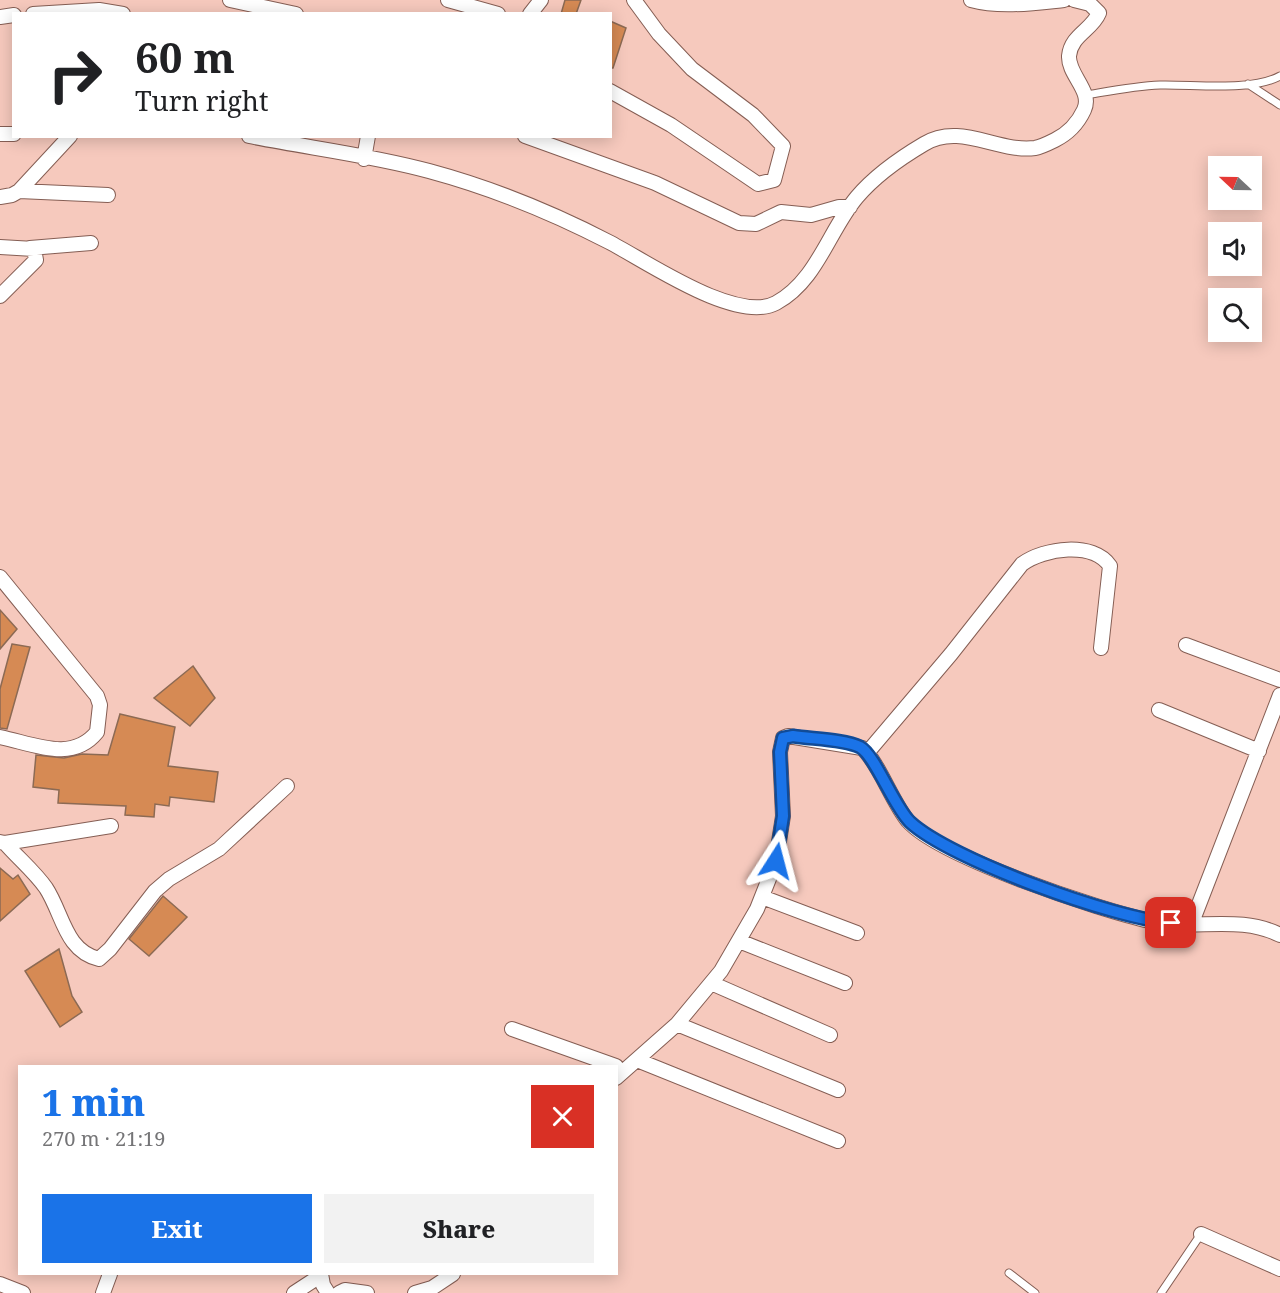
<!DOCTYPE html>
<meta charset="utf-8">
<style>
:root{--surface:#fff;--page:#f2f2f2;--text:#202124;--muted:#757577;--accent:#1a73e8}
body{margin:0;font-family:"Noto Serif",serif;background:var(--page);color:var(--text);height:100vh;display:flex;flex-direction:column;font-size:22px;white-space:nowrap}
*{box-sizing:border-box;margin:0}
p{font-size:20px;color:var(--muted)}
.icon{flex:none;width:33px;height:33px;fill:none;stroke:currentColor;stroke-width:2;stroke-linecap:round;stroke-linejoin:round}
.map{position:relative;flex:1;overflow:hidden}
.panel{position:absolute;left:18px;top:1065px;width:600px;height:210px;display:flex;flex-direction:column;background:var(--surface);border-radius:0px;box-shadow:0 3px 15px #0003}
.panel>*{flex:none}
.hud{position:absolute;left:12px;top:12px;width:600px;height:126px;border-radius:0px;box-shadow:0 3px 15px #0003;background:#fff;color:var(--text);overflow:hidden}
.needle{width:39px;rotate:292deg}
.tools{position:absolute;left:1208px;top:156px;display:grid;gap:12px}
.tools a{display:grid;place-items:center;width:54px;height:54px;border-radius:0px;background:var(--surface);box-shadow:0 3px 15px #0003;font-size:30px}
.pin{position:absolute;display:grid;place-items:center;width:51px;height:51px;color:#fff;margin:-26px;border-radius:12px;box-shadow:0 3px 9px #0006}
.me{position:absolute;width:66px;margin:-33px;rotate:9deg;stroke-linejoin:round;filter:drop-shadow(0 0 4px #0008)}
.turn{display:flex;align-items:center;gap:21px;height:126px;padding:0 24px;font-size:27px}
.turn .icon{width:78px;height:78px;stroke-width:2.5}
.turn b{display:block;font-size:42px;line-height:51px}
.round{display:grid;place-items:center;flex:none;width:63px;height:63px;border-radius:0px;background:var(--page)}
.headline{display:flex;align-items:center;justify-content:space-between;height:102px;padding:0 24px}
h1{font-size:36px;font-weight:800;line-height:45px;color:var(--accent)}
.button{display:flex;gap:12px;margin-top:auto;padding:12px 24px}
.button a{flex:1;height:69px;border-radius:0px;background:var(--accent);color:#fff;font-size:24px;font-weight:800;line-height:69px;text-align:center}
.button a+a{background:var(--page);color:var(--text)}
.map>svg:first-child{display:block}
.building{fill:#d68a54;stroke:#8c6a54;stroke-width:1.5}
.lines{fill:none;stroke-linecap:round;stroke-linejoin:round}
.service-casing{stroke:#855e54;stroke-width:9}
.minor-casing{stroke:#855e54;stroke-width:16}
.service{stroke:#fff;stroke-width:7}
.minor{stroke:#fff;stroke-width:14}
.route-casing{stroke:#114b97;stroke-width:15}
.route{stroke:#1a73e8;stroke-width:10}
</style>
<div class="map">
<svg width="1280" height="1293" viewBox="0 0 1280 1293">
<rect width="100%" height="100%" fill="#f6c9bd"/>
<path class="building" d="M 565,0 L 581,0 L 576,14 L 561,14 Z
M 610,21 L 626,28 L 613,68 L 610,68 Z
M 0,610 L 17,629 L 0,649 Z
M 12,644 L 30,647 L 7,729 L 0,728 L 0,689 Z
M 193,666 L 215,698 L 190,726 L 154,698 Z
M 120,714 L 175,727 L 168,766 L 218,772 L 214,802 L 170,797 L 169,806 L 155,804 L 154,817 L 125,815 L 126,806 L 58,803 L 59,790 L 33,787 L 36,755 L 64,758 L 82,754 L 108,755 Z
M 0,868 L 13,879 L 18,875 L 30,894 L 0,921 Z
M 163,896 L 187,917 L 149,956 L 129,939 Z
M 59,949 L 72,996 L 82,1012 L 60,1027 L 25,971 Z"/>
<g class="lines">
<defs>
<path id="service" d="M 1248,84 L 1280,105
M 1086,95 C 1110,91 1135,86 1160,85 C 1193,84 1251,92 1280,76
M 1009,1273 L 1035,1293
M 1161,1293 L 1201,1234"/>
<path id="minor" d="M 230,0 L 296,14
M 448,0 L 498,14
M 971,0 C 1000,8 1035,3 1064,0
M 33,14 L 99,10 L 123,14
M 530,14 L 541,0
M 0,17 L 14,15
M 610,91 L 671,125 L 758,184 L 774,180 L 783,146 L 753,115 L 692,69 L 659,34 L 634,0
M 0,134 L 14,134
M 249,136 C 309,148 371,155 429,171 C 492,188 551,212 609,242 C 646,261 736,324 776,303 C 817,281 829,230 857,197 C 874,177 902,157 924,144 C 960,122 998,153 1035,148 C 1041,147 1049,143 1055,140 C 1067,134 1078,123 1084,110 C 1093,91 1068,75 1069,56 C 1071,35 1092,30 1099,13 L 1090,4 L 1074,0
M 525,136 L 655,183 L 739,223 L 756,224 L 781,212 L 811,215 L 839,207 L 850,207
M 364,159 L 368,136
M 19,191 L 108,195
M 0,197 L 12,195 L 19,191 L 70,136
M 0,247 L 34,249 L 36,260 L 0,296
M 30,248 L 91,243
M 0,577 L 97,696 L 100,705 L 97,732 C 72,763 34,744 0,737
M 1186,645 L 1280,680
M 1159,710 L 1259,751
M 867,753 L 951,654 L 1022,564 C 1044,548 1093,541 1110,566 L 1101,648
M 0,842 L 5,843 C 18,858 35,872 46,888 C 63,914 65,951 99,959 L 110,949 L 155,891 L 169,879 L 219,849 L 287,786
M 5,843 L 111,826
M 762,897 L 857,933
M 1191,925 L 1280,695
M 739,941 L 845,983
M 711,983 L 830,1035
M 677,1024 L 838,1090
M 512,1029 L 616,1066
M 637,1060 L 838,1141
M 616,1078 L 677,1024 L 721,971 L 757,909 L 776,861 L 783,816 L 780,752 L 783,738 L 788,736 L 862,748 C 878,761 892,802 908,821 C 940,857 1100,910 1150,921 C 1194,931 1239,914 1280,935
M 1201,1234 L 1280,1269
M 321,1274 L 323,1285 L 328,1293
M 0,1284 L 23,1293
M 103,1293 L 110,1274
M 294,1293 L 320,1276
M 339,1293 L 345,1290 L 367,1293
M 415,1293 L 432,1288 L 453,1274"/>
</defs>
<use href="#service" class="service-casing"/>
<use href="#minor" class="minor-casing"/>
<use href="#service" class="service"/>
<use href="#minor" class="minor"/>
</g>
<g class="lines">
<defs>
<path id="route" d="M 776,861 L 783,816 L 780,752 L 783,738 L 793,736 C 811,739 844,739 860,747 C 875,755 894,807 910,822 C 951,860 1116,919 1171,923"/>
</defs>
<use href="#route" class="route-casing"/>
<use href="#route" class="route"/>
</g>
</svg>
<div class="tools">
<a><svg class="needle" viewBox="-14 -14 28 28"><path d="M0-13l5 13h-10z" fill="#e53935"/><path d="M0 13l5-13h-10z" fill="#757577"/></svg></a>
<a><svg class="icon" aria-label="sound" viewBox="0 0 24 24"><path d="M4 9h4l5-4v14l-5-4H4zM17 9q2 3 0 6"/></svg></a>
<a><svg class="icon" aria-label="search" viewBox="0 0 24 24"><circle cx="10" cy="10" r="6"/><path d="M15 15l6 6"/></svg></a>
</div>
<div class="pin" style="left:1171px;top:923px;background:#d93025"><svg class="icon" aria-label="arrive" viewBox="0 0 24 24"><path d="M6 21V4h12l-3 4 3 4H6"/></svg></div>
<svg class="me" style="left:776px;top:861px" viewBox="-20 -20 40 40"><path d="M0-17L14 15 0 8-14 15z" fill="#1a73e8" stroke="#fff" stroke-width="4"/></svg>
<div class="hud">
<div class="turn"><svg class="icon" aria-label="right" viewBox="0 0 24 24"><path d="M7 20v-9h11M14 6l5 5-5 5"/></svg><div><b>60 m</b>Turn right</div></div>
</div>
<section class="panel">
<div class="headline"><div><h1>1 min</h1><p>270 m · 21:19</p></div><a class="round" style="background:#d93025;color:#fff"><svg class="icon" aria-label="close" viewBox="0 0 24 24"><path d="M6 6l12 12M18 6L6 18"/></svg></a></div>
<div class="button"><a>Exit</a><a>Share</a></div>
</section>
</div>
